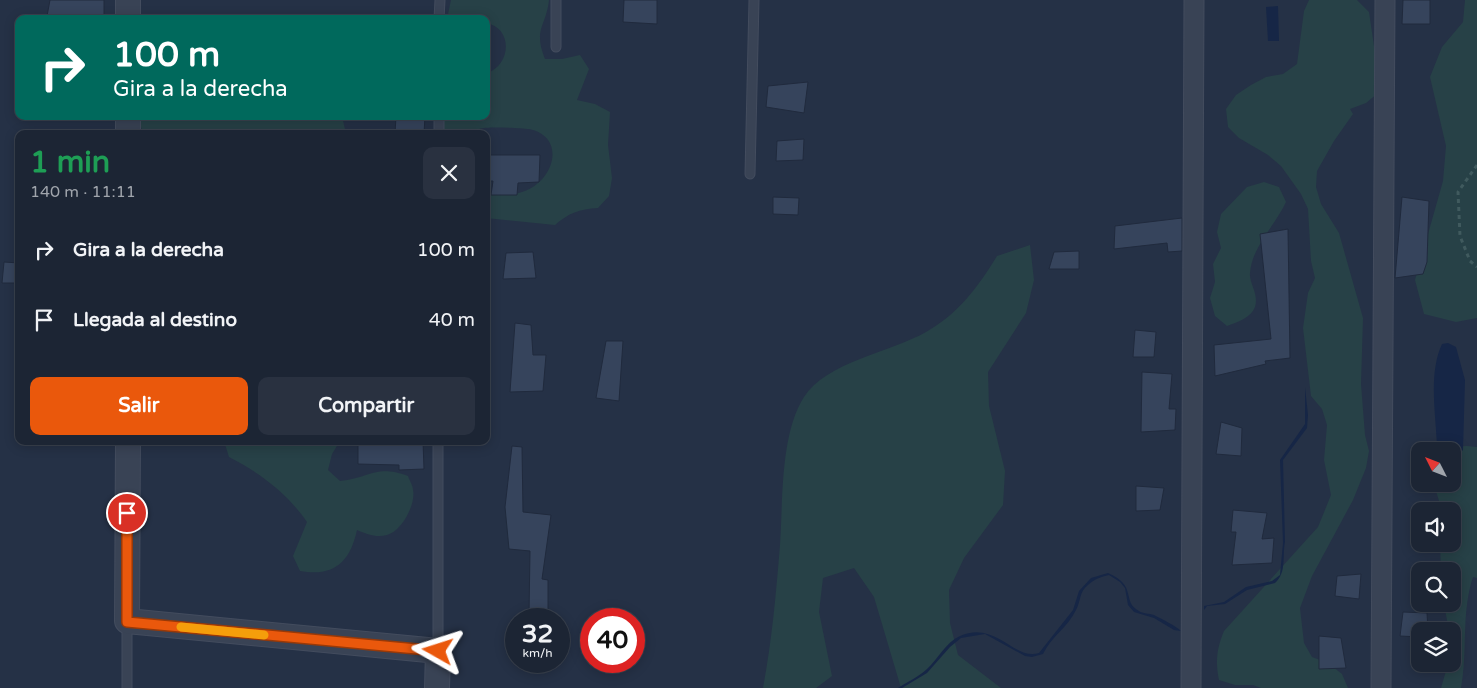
<!DOCTYPE html>
<html lang="es">
<meta charset="utf-8">
<style>
:root{--surface:#1c2534;--page:#293140;--text:#f1f3f6;--muted:#a0a5ac;--line:#3a424f;--accent:#ea580c}
body{margin:0;font-family:"Varela Round",sans-serif;background:var(--page);color:var(--text);height:100vh;display:flex;flex-direction:column;font-size:19px;white-space:nowrap}
*{box-sizing:border-box;margin:0}
p{font-size:16px;color:var(--muted)}
.icon{flex:none;width:28px;height:28px;fill:none;stroke:currentColor;stroke-width:2;stroke-linecap:round;stroke-linejoin:round}
.map{position:relative;flex:1;overflow:hidden}
.sheet{position:absolute;left:15px;top:130px;width:475px;height:315px;display:flex;flex-direction:column;background:var(--surface);border-radius:10px;box-shadow:0 2px 12px #0003,0 0 0 1px var(--line)}
.sheet>*{flex:none}
.banner{position:absolute;left:15px;top:15px;width:475px;height:105px;border-radius:10px;box-shadow:0 2px 12px #0003,0 0 0 1px var(--line);background:#00695c;color:#fff;overflow:hidden}
.needle{width:32px;rotate:312deg}
.controls{position:absolute;left:1411px;top:442px;display:grid;gap:10px}
.controls a{display:grid;place-items:center;width:50px;height:50px;border-radius:10px;background:var(--surface);box-shadow:0 2px 12px #0003,0 0 0 1px var(--line);font-size:25px}
.speed{position:absolute;left:505px;top:608px;display:flex;gap:10px;font-size:25px;font-weight:700;text-align:center}
.speed>*{display:grid;place-content:center;width:65px;height:65px;border-radius:50%;background:var(--surface);box-shadow:0 2px 12px #0003,0 0 0 1px var(--line);line-height:1}
.speed small{font-size:12px;font-weight:400}
.speed .limit{border:8px solid #d22;background:#fff;color:#111}
.pin{position:absolute;display:grid;place-items:center;width:42px;height:42px;color:#fff;margin:-21px;border:2px solid #fff;border-radius:50%;box-shadow:0 1px 5px #0007}
.me{position:absolute;width:55px;margin:-28px;rotate:276deg;stroke-linejoin:round;filter:drop-shadow(0 0 4px #0008)}
.turn{display:flex;align-items:center;gap:18px;height:105px;padding:0 15px;font-size:22px}
.turn .icon{width:65px;height:65px;stroke-width:2.5}
.turn b{display:block;font-size:35px;line-height:42px}
.round{display:grid;place-items:center;flex:none;width:52px;height:52px;border-radius:10px;background:var(--page)}
.overview{display:flex;align-items:center;justify-content:space-between;height:85px;padding:0 15px}
h1{font-size:30px;font-weight:700;line-height:38px;color:#1e9e55}
.primary-button{display:flex;gap:10px;margin-top:auto;padding:10px 15px}
.primary-button a{flex:1;height:58px;border-radius:10px;background:var(--accent);color:#fff;font-size:20px;font-weight:700;line-height:58px;text-align:center}
.primary-button a+a{background:var(--page);color:var(--text)}
ul{padding:0;list-style:none}
li{display:flex;align-items:center;gap:15px;height:70px;padding:0 15px}
li div{flex:1}
li b{display:block;font-size:19px}
li em{font-style:normal}
.map>svg:first-child{display:block}
.green{fill:#274147}
.water{fill:#162646}
.building{fill:#36445c;stroke:#202a3d}
.lines{fill:none;stroke-linecap:round;stroke-linejoin:round}
.service-casing{stroke:#434c5e;stroke-width:11}
.minor-casing{stroke:#434c5e;stroke-width:21}
.tertiary-casing{stroke:#434c5e;stroke-width:26}
.path{stroke:#405a5e;stroke-width:3;stroke-dasharray:4 4;stroke-linecap:butt}
.service{stroke:#394355;stroke-width:9}
.minor{stroke:#394355;stroke-width:19}
.tertiary{stroke:#394355;stroke-width:24}
.route-casing{stroke:#983908;stroke-width:12}
.route{stroke:#ea580c;stroke-width:9}
.slow{stroke:#f59e0b;stroke-width:9}
</style>
<div class="map">
<svg width="1477" height="688" viewBox="0 0 1477 688">
<rect width="100%" height="100%" fill="#253146"/>
<path class="green" d="M 451,0 L 549,0 C 546,27 533,29 545,59 L 562,59 L 580,55 L 589,69 L 577,100 L 595,104 L 610,112 L 608,145 L 612,178 L 609,196 L 598,208 C 579,209 569,213 555,225 L 486,218 L 486,189 C 542,214 579,139 529,129 C 520,128 486,126 479,129 C 475,130 474,133 469,134 C 458,135 446,134 435,134 L 437,116 L 486,116 L 486,74 C 513,64 512,27 486,23 L 486,19 L 447,19 Z
M 1309,0 L 1357,0 L 1369,12 L 1374,46 L 1381,61 L 1378,93 L 1366,103 L 1350,109 L 1353,114 L 1334,141 L 1317,171 L 1316,187 L 1321,204 L 1339,233 L 1363,318 L 1361,384 L 1365,435 L 1369,451 L 1366,468 L 1353,500 L 1312,576 L 1300,608 L 1304,643 L 1312,657 L 1328,663 L 1342,674 L 1348,688 L 1261,688 L 1253,685 L 1235,685 L 1219,680 C 1215,661 1217,648 1224,631 L 1318,527 L 1331,495 L 1324,460 L 1327,425 L 1322,409 L 1311,396 L 1303,328 L 1308,293 L 1315,278 L 1311,261 L 1308,209 L 1301,194 L 1281,166 L 1268,155 L 1239,138 L 1228,127 L 1226,109 L 1236,95 L 1251,85 L 1266,77 L 1283,74 L 1297,64 L 1304,11 Z
M 1465,0 L 1477,0 L 1477,318 L 1456,322 L 1424,314 L 1415,280 L 1443,181 L 1446,146 L 1430,77 L 1442,47 L 1463,22 Z
M 136,116 L 342,116 L 346,134 L 144,134 Z
M 1264,182 L 1279,187 L 1286,202 C 1275,226 1252,246 1250,273 C 1249,284 1259,293 1255,307 C 1251,318 1237,322 1227,326 L 1215,316 L 1210,298 L 1215,282 L 1213,264 L 1221,248 L 1217,232 L 1221,214 L 1247,187 Z
M 1030,245 L 1034,280 L 1026,313 L 988,372 L 989,406 L 1005,471 L 1003,505 L 964,558 L 949,590 L 950,623 L 958,655 L 1001,688 L 901,688 L 874,597 L 854,568 L 823,578 L 819,612 L 832,676 L 816,688 L 763,688 C 772,640 776,594 780,545 C 783,502 780,434 804,397 C 826,362 891,352 926,332 C 958,314 978,287 997,256 Z
M 224,441 L 340,441 L 332,454 L 328,470 L 340,481 C 370,478 376,464 408,476 C 409,480 413,485 413,490 C 416,504 402,531 387,535 C 376,538 367,534 357,530 C 350,563 333,577 300,571 L 293,556 L 307,522 C 287,493 260,473 229,457 Z
M 1467,446 L 1477,447 L 1477,578 L 1473,577 C 1461,613 1468,650 1461,688 L 1441,688 L 1448,664 L 1452,664 L 1452,631 L 1449,631 L 1444,604 L 1452,604 L 1452,571 L 1441,571 L 1440,544 L 1452,544 L 1452,511 L 1442,511 L 1434,484 L 1452,484 L 1452,451 L 1438,451 L 1450,447 Z"/>
<path class="water" d="M 1278,6 L 1279,41 L 1268,41 L 1266,7 Z
M 1448,343 L 1456,347 L 1465,380 L 1463,450 L 1458,455 L 1453,455 L 1452,451 L 1441,451 L 1437,447 C 1436,415 1428,374 1442,344 Z
M 1305,387 L 1308,415 L 1307,428 L 1283,460 L 1285,542 C 1282,557 1287,572 1275,583 L 1247,590 L 1225,604 L 1207,606 L 1204,610 L 1204,606 L 1224,602 L 1246,587 L 1272,581 L 1280,575 L 1283,543 L 1280,460 L 1305,424 Z
M 1108,573 C 1138,586 1121,601 1139,611 C 1143,614 1149,613 1154,615 C 1162,619 1176,626 1181,631 L 1174,630 L 1154,618 L 1134,612 L 1128,605 L 1125,588 L 1120,582 L 1109,575 C 1101,577 1094,579 1088,585 C 1079,592 1081,601 1076,610 C 1068,627 1051,637 1043,654 L 1032,657 L 1025,656 L 985,634 L 961,638 L 950,647 L 927,673 L 902,688 L 898,688 C 907,682 920,676 927,669 C 938,659 946,642 960,636 C 996,620 1014,661 1039,653 L 1073,610 L 1079,591 L 1091,578 Z"/>
<path class="building" d="M 50,0 L 104,0 L 104,19 L 47,16 Z
M 624,0 L 657,0 L 657,24 L 623,22 Z
M 1403,0 L 1430,0 L 1430,24 L 1402,24 Z
M 808,82 L 804,113 L 766,107 L 768,86 Z
M 396,116 L 425,116 L 424,134 L 395,134 Z
M 804,139 L 803,160 L 776,161 L 777,141 Z
M 486,155 L 540,155 L 539,182 L 518,183 L 517,195 L 491,195 L 493,181 L 486,181 Z
M 773,197 L 799,198 L 798,215 L 773,214 Z
M 1402,197 L 1429,201 L 1427,262 L 1423,274 L 1395,278 Z
M 1182,218 L 1182,251 L 1168,252 L 1167,243 L 1114,249 L 1115,226 Z
M 1288,229 L 1290,358 L 1265,361 L 1266,364 L 1215,376 L 1214,345 L 1271,339 L 1260,234 Z
M 1079,251 L 1079,269 L 1049,269 L 1054,252 Z
M 533,252 L 536,278 L 503,279 L 506,253 Z
M 4,262 L 19,263 L 19,283 L 2,283 Z
M 515,323 L 531,325 L 533,355 L 546,355 L 543,391 L 510,392 Z
M 1135,330 L 1156,332 L 1154,357 L 1133,357 Z
M 606,341 L 623,341 L 619,401 L 596,398 Z
M 1142,372 L 1172,374 L 1169,409 L 1176,409 L 1175,430 L 1141,432 Z
M 1221,422 L 1242,428 L 1241,456 L 1216,454 Z
M 358,441 L 423,441 L 424,469 L 399,470 L 399,465 L 358,464 Z
M 512,446 L 522,447 L 523,512 L 551,515 L 542,579 L 548,580 L 548,612 L 529,613 L 530,551 L 509,549 L 505,507 Z
M 1136,486 L 1164,488 L 1160,510 L 1136,511 Z
M 1233,510 L 1267,513 L 1262,539 L 1274,538 L 1272,563 L 1232,565 L 1236,532 L 1231,532 Z
M 1361,574 L 1359,599 L 1335,596 L 1337,576 Z
M 1403,612 L 1427,613 L 1428,631 L 1420,631 L 1420,637 L 1400,636 Z
M 1319,636 L 1341,638 L 1346,668 L 1319,669 Z"/>
<g class="lines">
<defs>
<path id="service" d="M 439,19 L 440,0
M 556,47 L 556,0
M 439,134 L 439,116
M 750,174 L 754,0
M 127,622 L 127,688
M 438,651 L 438,441"/>
<path id="minor" d="M 1191,688 L 1194,0
M 1381,688 L 1385,0"/>
<path id="tertiary" d="M 128,19 L 128,0
M 128,134 L 128,116
M 128,441 L 127,621 L 438,651 L 437,688"/>
</defs>
<use href="#service" class="service-casing"/>
<use href="#minor" class="minor-casing"/>
<use href="#tertiary" class="tertiary-casing"/>
<path class="path" d="M 1477,165 L 1458,192 L 1460,236 L 1470,261 L 1477,267"/>
<use href="#service" class="service"/>
<use href="#minor" class="minor"/>
<use href="#tertiary" class="tertiary"/>
</g>
<g class="lines">
<defs>
<path id="route" d="M 127,513 L 127,622 L 438,651"/>
</defs>
<use href="#route" class="route-casing"/>
<use href="#route" class="route"/>
<path class="slow" d="M 181,627 L 264,635"/>
</g>
</svg>
<div class="controls">
<a><svg class="needle" viewBox="-14 -14 28 28"><path d="M0-13l5 13h-10z" fill="#e53935"/><path d="M0 13l5-13h-10z" fill="#a0a5ac"/></svg></a>
<a><svg class="icon" aria-label="sound" viewBox="0 0 24 24"><path d="M4 9h4l5-4v14l-5-4H4zM17 9q2 3 0 6"/></svg></a>
<a><svg class="icon" aria-label="search" viewBox="0 0 24 24"><circle cx="10" cy="10" r="6"/><path d="M15 15l6 6"/></svg></a>
<a><svg class="icon" aria-label="layers" viewBox="0 0 24 24"><path d="M12 4l9 5-9 5-9-5zM3 14l9 5 9-5"/></svg></a>
</div>
<div class="speed"><div>32<small>km/h</small></div><div class="limit">40</div></div>
<div class="pin" style="left:127px;top:513px;background:#d93025"><svg class="icon" aria-label="arrive" viewBox="0 0 24 24"><path d="M6 21V4h12l-3 4 3 4H6"/></svg></div>
<svg class="me" style="left:438px;top:651px" viewBox="-20 -20 40 40"><path d="M0-17L14 15 0 8-14 15z" fill="#ea580c" stroke="#fff" stroke-width="4"/></svg>
<div class="banner">
<div class="turn"><svg class="icon" aria-label="right" viewBox="0 0 24 24"><path d="M7 20v-9h11M14 6l5 5-5 5"/></svg><div><b>100 m</b>Gira a la derecha</div></div>
</div>
<section class="sheet">
<div class="overview"><div><h1>1 min</h1><p>140 m · 11:11</p></div><a class="round"><svg class="icon" aria-label="close" viewBox="0 0 24 24"><path d="M6 6l12 12M18 6L6 18"/></svg></a></div>
<ul>
<li><svg class="icon" aria-label="right" viewBox="0 0 24 24"><path d="M7 20v-9h11M14 6l5 5-5 5"/></svg><div><b>Gira a la derecha</b></div><em>100 m</em></li>
<li><svg class="icon" aria-label="arrive" viewBox="0 0 24 24"><path d="M6 21V4h12l-3 4 3 4H6"/></svg><div><b>Llegada al destino</b></div><em>40 m</em></li>
</ul>
<div class="primary-button"><a>Salir</a><a>Compartir</a></div>
</section>
</div>
